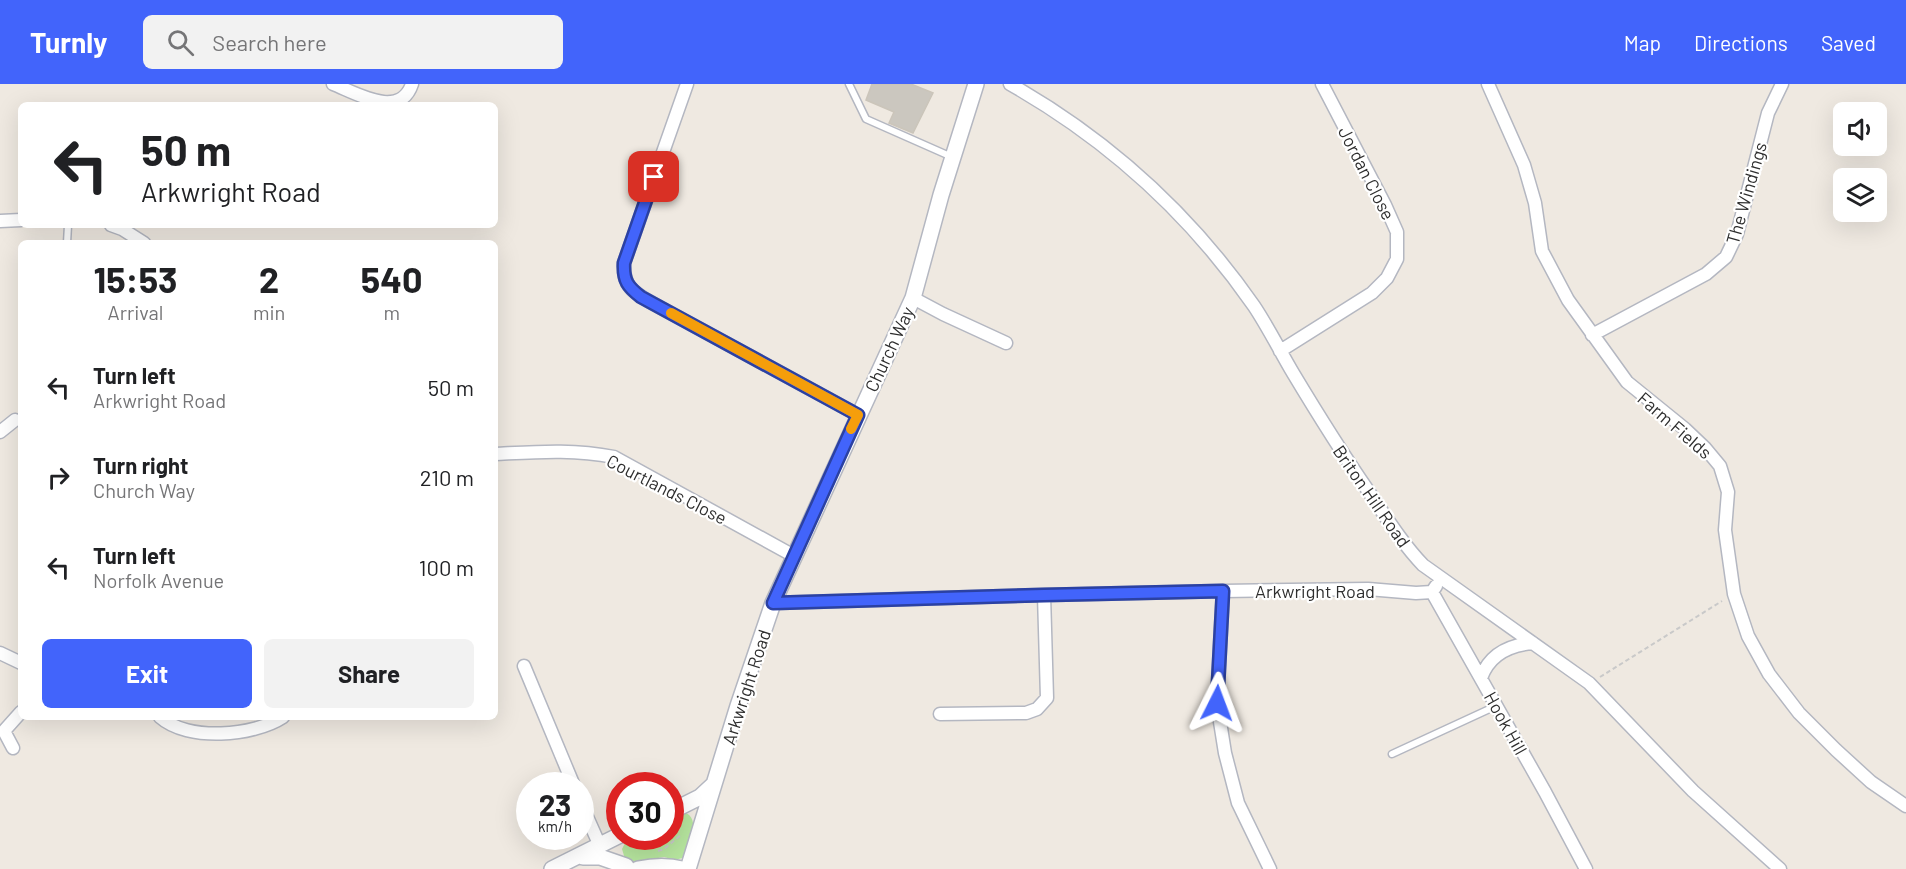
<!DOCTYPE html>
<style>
:root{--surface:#fff;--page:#f2f2f2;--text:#202124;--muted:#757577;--accent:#4264fb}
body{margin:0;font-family:Barlow,sans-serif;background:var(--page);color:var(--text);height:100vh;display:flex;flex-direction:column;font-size:22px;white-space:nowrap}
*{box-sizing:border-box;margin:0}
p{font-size:20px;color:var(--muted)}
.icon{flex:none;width:33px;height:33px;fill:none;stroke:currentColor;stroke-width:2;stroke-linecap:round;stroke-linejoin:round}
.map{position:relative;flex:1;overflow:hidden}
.drawer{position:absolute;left:18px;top:156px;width:480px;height:480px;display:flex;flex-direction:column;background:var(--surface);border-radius:9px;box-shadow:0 6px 24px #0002}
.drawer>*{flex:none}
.hud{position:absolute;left:18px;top:18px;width:480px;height:126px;border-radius:9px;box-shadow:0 6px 24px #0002;background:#fff;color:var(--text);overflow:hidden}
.buttons{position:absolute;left:1833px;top:18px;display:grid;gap:12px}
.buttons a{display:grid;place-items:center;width:54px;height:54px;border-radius:9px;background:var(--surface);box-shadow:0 6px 24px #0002;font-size:30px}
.speed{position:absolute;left:516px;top:688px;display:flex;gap:12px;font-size:30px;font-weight:700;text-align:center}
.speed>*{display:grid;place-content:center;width:78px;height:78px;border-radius:50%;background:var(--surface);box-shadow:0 6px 24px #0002;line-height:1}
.speed small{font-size:15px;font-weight:400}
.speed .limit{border:9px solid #d22;background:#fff;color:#111}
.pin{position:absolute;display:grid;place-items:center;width:51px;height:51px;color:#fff;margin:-26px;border-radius:12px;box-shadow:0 3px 9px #0006}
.me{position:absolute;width:66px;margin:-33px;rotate:3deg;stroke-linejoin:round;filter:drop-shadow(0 0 4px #0008)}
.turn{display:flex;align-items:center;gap:21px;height:126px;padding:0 24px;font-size:27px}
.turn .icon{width:78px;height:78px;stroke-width:2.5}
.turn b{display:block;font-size:42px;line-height:51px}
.eta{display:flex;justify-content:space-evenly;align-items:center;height:102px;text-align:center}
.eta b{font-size:36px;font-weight:700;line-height:42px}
.cta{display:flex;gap:12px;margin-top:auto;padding:12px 24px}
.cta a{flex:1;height:69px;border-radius:9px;background:var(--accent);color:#fff;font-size:24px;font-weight:700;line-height:69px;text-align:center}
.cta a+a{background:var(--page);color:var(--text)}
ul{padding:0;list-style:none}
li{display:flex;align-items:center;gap:18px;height:90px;padding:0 24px}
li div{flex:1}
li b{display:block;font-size:22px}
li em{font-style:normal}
header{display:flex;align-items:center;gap:36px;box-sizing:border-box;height:84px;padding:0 30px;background:var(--accent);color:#fff}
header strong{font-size:28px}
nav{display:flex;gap:33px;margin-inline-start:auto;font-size:21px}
.search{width:420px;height:54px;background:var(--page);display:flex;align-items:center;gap:15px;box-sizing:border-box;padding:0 21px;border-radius:9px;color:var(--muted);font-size:22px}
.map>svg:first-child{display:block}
.green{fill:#b6e59e}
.building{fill:#cbc7bf;stroke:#cbc5ba;stroke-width:1.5}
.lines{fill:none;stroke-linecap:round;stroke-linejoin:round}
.service-casing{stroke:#b4b7c1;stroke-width:9}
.minor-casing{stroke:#b4b7c1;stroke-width:15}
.tertiary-casing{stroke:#b4b7c1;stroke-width:18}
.path{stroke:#c9c9c9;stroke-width:2;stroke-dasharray:4.5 3;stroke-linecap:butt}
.service{stroke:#fff;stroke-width:6}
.minor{stroke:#fff;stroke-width:12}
.tertiary{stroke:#fff;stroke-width:15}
.route-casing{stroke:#2b41a3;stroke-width:15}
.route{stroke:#4264fb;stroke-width:10}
.slow{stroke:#f59e0b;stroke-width:10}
.labels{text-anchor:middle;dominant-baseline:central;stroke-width:4.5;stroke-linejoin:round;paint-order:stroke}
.street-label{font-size:18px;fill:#2e2e2e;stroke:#fff}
</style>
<header>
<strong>Turnly</strong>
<div class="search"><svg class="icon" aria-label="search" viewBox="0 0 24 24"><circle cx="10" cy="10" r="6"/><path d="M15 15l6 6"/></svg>Search here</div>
<nav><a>Map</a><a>Directions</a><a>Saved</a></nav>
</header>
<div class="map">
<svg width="1906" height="785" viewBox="0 0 1906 785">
<rect width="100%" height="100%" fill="#efe9e1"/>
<path class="green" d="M 684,728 C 702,735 689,759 686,773 L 675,776 L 664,773 L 630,779 L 625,775 L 622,765 L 628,753 L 670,753 L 671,733 Z"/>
<path class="building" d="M 872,0 L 911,0 L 933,9 L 913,49 L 889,39 L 894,28 L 866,16 Z"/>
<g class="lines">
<defs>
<path id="service" d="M 849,0 L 866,35 L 952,73
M 67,159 L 68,141
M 1392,670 L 1496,622"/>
<path id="minor" d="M 333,0 C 356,9 400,36 412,0
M 687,0 L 624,179 C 623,203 633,208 652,219 L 858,331
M 1010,0 C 1107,55 1190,130 1254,222 C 1268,243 1280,267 1293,289 C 1317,329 1342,369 1369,408 C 1386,433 1402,459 1423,481 L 1589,599 L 1693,707 L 1780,785
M 1488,0 L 1524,81 L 1535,119 L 1542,167 L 1568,216 L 1627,298 L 1685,345 L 1705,364 L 1720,382 L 1728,408 L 1725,446 L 1734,510 L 1748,552 L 1769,590 L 1799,629 L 1836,666 L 1871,698 L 1906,722
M 0,137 L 21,136
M 111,141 L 122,145 L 144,159
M 913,214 L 943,230 L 1006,259
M 1592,251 L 1706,190 L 1726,173 L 1737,150 L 1768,29 L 1782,0
M 1280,267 L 1372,209 L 1387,194 L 1397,175 L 1397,148 L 1385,121 L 1322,0
M 0,348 L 15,336
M 495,370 C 537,368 572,365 614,373 L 794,472
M 1436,502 L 1432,508 L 1545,708 L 1586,785
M 1223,507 L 1217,619 L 1225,669 L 1238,719 L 1270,785
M 773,519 L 1044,511 L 1223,507 L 1368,505 L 1416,509 L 1432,508
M 0,569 L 21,579
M 524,582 L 574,702
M 1481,594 C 1489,571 1509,561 1533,559
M 940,630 L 1026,629 L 1037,625 L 1047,614 L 1044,511
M 160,633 C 188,658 254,652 283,633
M 13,664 L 4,647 L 21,628
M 580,717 L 600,762"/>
<path id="tertiary" d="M 670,728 L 700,713 L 714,700
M 583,773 L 600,773 L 626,782
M 552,785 L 620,751
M 638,785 C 653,782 667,781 682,785
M 688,785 L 738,622 L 773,519 L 913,214 L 941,111 L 976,0"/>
</defs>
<use href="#service" class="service-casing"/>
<use href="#minor" class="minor-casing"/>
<use href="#tertiary" class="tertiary-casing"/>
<path class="path" d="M 1600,593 L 1722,517
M 658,767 L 664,765 L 682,750"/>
<use href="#service" class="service"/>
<use href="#minor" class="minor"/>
<use href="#tertiary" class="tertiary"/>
</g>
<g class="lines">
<defs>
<path id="route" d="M 654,93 L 624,179 C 623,197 628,203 641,213 L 858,331 L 773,519 L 1044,511 L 1223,507 L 1217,619"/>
</defs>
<use href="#route" class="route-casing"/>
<use href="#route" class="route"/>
<path class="slow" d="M 671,229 L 858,331 L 851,345"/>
</g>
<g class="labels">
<g class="street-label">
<text transform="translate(1367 89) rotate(63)">Jordan Close</text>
<text transform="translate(1746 109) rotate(-74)">The Windings</text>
<text transform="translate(889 265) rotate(-65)">Church Way</text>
<text transform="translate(1675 341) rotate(41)">Farm Fields</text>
<text transform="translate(667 405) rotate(27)">Courtlands Close</text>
<text transform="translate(1372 412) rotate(55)">Briton Hill Road</text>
<text x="1315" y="507">Arkwright Road</text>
<text transform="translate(746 603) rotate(-72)">Arkwright Road</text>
<text transform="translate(1506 639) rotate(61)">Hook Hill</text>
</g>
</g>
</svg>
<div class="buttons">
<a><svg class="icon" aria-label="sound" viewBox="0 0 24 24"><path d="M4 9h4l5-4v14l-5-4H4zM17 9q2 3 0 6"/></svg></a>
<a><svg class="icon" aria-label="layers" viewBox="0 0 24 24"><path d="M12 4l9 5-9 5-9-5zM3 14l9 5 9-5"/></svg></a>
</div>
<div class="speed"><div>23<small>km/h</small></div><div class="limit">30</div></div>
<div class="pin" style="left:654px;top:93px;background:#d93025"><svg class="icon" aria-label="arrive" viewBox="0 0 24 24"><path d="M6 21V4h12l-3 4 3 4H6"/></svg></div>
<svg class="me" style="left:1217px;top:619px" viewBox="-20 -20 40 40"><path d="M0-17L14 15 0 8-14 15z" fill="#4264fb" stroke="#fff" stroke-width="4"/></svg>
<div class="hud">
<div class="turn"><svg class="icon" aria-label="left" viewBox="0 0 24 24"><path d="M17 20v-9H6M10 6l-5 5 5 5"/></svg><div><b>50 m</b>Arkwright Road</div></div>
</div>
<section class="drawer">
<div class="eta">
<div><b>15:53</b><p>Arrival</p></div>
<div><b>2</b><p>min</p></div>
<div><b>540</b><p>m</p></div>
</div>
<ul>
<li><svg class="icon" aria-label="left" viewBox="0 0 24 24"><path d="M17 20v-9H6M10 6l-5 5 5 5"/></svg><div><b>Turn left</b><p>Arkwright Road</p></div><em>50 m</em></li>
<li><svg class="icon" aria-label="right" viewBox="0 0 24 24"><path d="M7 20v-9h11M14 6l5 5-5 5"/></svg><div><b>Turn right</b><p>Church Way</p></div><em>210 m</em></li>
<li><svg class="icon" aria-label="left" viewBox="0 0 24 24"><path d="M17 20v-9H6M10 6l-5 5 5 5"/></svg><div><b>Turn left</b><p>Norfolk Avenue</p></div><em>100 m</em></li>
</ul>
<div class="cta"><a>Exit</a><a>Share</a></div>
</section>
</div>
